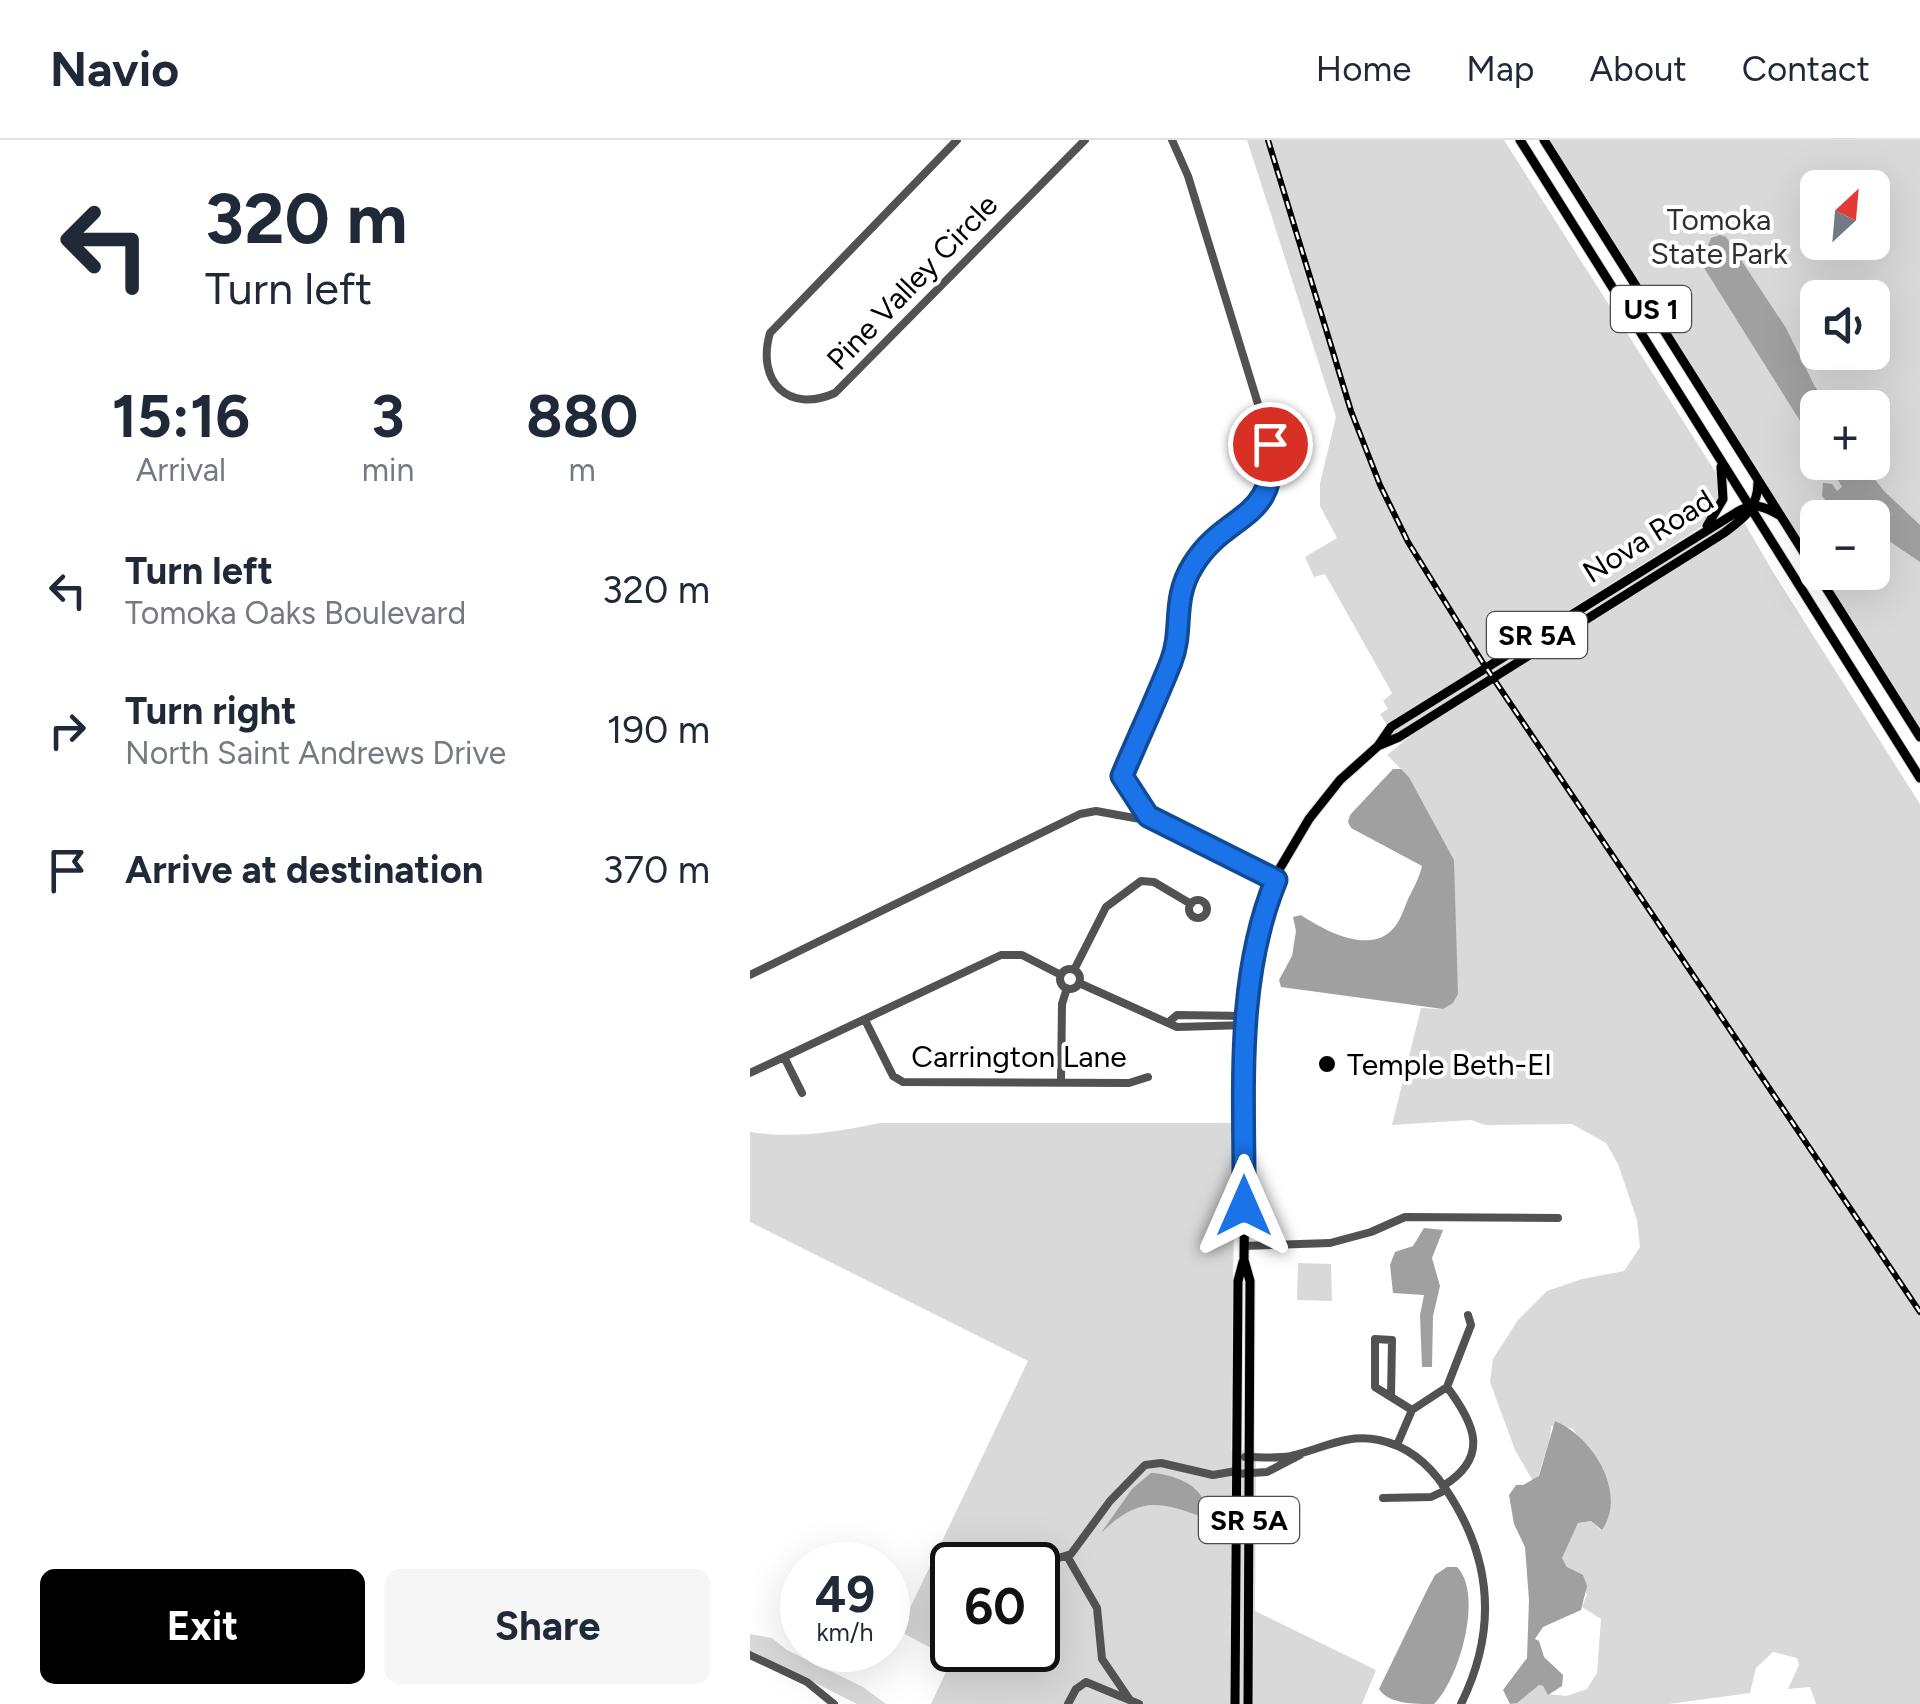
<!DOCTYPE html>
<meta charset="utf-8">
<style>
:root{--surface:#fff;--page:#f6f6f7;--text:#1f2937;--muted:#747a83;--line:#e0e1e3;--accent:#000}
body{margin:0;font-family:Figtree,sans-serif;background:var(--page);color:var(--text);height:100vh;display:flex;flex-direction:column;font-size:38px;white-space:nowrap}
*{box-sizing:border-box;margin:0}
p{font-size:32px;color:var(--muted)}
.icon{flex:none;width:55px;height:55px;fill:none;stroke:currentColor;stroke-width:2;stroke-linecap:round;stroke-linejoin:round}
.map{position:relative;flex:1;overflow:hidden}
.sheet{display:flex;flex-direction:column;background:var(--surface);width:750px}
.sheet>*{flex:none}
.banner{background:#fff;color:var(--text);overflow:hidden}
.needle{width:65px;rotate:26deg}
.fabs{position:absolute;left:1050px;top:30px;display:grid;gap:20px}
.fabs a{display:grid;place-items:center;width:90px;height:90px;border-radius:15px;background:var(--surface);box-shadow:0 10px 40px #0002;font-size:50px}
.speed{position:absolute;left:30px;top:1402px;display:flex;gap:20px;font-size:50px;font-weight:700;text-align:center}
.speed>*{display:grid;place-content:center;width:130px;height:130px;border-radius:50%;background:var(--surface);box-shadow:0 10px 40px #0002;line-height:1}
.speed small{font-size:25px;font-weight:400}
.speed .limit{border:5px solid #111;border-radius:15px;background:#fff;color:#111}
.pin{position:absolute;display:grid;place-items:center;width:85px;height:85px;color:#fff;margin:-42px;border:5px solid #fff;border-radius:50%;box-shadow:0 2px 10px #0007}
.me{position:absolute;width:110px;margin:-55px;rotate:0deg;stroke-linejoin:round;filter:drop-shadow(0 0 8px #0008)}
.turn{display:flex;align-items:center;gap:35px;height:210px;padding:0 40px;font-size:45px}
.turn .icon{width:130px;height:130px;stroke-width:2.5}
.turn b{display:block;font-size:70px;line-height:85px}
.eta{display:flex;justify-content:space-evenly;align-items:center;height:170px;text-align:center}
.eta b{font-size:60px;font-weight:700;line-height:70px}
.button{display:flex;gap:20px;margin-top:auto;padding:20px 40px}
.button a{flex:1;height:115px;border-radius:15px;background:var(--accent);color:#fff;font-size:40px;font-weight:700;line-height:115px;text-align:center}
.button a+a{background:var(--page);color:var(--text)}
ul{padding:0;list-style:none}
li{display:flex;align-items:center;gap:30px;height:140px;padding:0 40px}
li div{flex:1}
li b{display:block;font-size:38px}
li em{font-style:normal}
header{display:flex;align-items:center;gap:60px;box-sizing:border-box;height:140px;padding:0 50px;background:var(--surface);border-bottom:2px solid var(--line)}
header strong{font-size:48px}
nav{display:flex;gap:55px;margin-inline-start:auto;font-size:35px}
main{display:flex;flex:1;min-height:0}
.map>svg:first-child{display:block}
.green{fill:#d9d9d9;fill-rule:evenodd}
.water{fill:#a0a0a0}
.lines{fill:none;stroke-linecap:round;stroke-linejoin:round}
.major-casing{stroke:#dbdbdb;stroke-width:11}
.minor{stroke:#525252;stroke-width:8}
.major{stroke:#000;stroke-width:9}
.rail-casing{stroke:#000;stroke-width:6}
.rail{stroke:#fff;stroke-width:2.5;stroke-dasharray:8;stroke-linecap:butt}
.route-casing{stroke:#114b97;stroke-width:25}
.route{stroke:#1a73e8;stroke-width:18}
.poi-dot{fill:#000;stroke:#fff;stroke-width:4}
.labels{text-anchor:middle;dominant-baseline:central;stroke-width:8;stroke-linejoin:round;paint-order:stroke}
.shield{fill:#fff;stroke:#4c4c4c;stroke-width:2.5}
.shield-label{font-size:28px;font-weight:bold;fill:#000}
.park-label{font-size:30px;fill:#303030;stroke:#fff}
.street-label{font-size:30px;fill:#000;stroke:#fff}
.poi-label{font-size:30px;fill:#000;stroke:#fff;text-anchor:start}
</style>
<header>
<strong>Navio</strong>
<nav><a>Home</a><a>Map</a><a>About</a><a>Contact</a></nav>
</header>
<main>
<section class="sheet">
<div class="banner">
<div class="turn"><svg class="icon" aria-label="left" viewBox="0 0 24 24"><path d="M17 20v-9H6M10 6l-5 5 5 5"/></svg><div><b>320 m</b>Turn left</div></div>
</div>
<div class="eta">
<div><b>15:16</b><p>Arrival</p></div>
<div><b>3</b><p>min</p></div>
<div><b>880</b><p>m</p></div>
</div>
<ul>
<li><svg class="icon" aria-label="left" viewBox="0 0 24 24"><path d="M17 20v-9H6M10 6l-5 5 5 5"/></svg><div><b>Turn left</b><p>Tomoka Oaks Boulevard</p></div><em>320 m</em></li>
<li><svg class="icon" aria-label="right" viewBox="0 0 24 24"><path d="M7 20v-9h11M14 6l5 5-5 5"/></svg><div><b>Turn right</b><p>North Saint Andrews Drive</p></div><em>190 m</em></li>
<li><svg class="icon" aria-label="arrive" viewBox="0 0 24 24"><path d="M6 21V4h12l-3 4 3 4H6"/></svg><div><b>Arrive at destination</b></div><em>370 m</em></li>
</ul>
<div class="button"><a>Exit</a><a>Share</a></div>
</section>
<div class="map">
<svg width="1170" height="1564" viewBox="0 0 1170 1564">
<rect width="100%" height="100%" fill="#fff"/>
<path class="green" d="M 497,0 L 754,0 L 970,339 L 970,358 L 951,387 L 637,585 L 630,574 L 638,569 L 633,561 L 642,553 L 575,434 L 564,437 L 555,417 L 587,398 L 570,366 L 570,343 L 586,277 Z
M 794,0 L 1170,0 L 1170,597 ZM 1068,48 L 1122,48 L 1122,102 L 1068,102 ZM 1068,158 L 1122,158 L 1122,212 L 1068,212 ZM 1068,268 L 1122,268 L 1122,322 L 1068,322 ZM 1068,378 L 1122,378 L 1122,432 L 1068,432 Z
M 994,382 L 1023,432 L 1170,664 L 1170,1564 L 1066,1564 L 1060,1547 L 1038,1549 L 1049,1525 L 1047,1518 L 1023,1512 L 1006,1528 L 1000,1553 L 919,1564 L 762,1564 L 789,1545 L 793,1546 L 798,1554 L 816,1556 L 837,1549 L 847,1533 L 851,1479 L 832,1467 L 837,1454 L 811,1418 L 828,1383 L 841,1381 L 851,1390 C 875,1346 847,1323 822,1288 L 801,1286 C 801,1304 792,1319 789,1336 L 783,1341 L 765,1310 L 740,1242 L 743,1219 L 768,1180 L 797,1151 L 832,1139 L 874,1131 L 890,1107 L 887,1080 L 868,1024 L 856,1003 L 822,984 L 735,985 L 721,980 L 642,985 L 671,868 L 694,869 L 704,720 L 659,637 L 637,615 L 673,586 Z
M 930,409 L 935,413 L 643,595 L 644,590 Z
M 130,983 L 485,983 L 481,1310 L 506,1312 L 505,1471 L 626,1530 L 612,1564 L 181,1564 L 202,1519 L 149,1491 L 278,1221 L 0,1082 L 0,992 C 43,999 88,992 130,983 ZM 202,1425 L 288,1425 L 288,1510 L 202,1510 Z
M 548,1123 L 581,1124 L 582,1161 L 547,1160 Z
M 0,1494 L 22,1498 L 37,1510 L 113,1547 L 136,1564 L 107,1564 L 0,1510 Z"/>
<path class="water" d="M 970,95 L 976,97 L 1036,188 L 1064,245 L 1079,267 L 1068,268 L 1067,308 L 951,123 L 961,98 Z
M 1078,323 L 1112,323 L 1134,351 L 1170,385 L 1170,422 L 1123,390 L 1122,378 L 1110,377 L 1094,362 L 1082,363 L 1088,373 L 1073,370 L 1059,374 L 1075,359 L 1072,356 L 1073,343 L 1082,344 L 1087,351 L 1092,347 Z
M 643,629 L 651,629 L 659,637 L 704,720 L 708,854 L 703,863 L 693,869 L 531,847 L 529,840 L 542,816 L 546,791 L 543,777 L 551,775 C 572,789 616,814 641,791 C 651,782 654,767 660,755 C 665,745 669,738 672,726 L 601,688 L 598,682 L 600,675 Z
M 674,1088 L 693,1090 L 682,1118 L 690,1146 L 683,1176 L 682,1227 L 672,1227 L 670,1175 L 674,1155 L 643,1153 L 640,1125 L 645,1112 L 663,1106 Z
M 805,1281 C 842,1296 878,1353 852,1390 L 841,1381 L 828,1383 L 812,1418 L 817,1427 L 833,1435 L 837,1446 L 831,1470 L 793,1487 L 785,1499 L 789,1501 L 794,1517 L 813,1535 L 812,1546 L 798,1555 L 793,1546 L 789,1545 L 767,1563 L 760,1564 L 753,1550 L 777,1518 L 779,1460 L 775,1407 L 764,1384 L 759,1355 L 766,1345 L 773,1345 L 789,1336 Z
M 401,1333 C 424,1334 459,1347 455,1374 L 450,1376 C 406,1360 387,1358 351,1393 L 382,1349 Z
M 697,1427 L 707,1427 C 734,1454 709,1540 684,1564 C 663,1564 639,1564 629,1549 L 677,1450 L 685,1435 Z"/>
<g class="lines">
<defs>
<path id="major" d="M 770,0 L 1170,638
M 794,0 L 1170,597
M 957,386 L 973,359 L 971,327
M 630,605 L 649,597 L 974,393 C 994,378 1008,368 1008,342
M 485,1564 L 488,1141 L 493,1122
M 498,1564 L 500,1141 L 494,1120 L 497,853 L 512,776 L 530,728 L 559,679 L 590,640 L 628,606 L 641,587 L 987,372 C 1004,362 1014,366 1031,376"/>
</defs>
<use href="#major" class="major-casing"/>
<path class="minor" d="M 207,0 L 20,193 C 6,241 38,274 85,253 L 335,0
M 422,0 L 438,36 L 520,303 C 529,383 476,371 443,425 C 421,460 434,489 421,522 C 406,561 388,598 372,637 L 398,676 L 525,740
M439 769a9 9 0 1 1 18 0a9 9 0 1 1-18 0Z
M310 839a10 10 0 1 1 20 0a10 10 0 1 1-20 0Z
M 324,830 L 356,767 L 391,741 L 404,742 L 441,764
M 0,835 L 330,674 L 346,671 L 401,681
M 329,843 L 427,887 L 497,885
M 115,880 L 143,936 L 153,942 L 379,943 L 398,937
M 420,881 L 427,875 L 496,876
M 34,917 L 52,953
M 0,933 L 251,815 L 272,815 L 311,835
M 311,941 L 312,864 L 317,848
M 494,1106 L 580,1103 L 621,1092 L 655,1077 L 808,1078
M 641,1256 L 642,1200 L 625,1199 L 625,1247 L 662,1270
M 647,1305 L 662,1270 L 697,1247 L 721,1185 L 718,1175
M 495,1317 C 510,1317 526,1319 541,1316 C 572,1309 596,1293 629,1300 C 658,1306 679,1324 695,1348 C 742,1417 748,1489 711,1564
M 486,1334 L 517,1332 L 550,1315
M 693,1346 C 740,1317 725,1284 697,1247
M 633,1358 L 681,1357 L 696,1350
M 317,1416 L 347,1468 L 352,1519 L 380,1560
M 287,1425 L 321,1414 L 360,1361 L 395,1325 L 411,1323 L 463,1335 L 486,1331
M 0,1515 L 57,1542 L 84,1564
M 318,1564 L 326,1549 L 336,1542 L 389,1564"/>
<use href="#major" class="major"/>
<defs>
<path id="rail" d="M 518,0 L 601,271 L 630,345 L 658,402 L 733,523 L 1170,1172"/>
</defs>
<use href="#rail" class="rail-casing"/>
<use href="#rail" class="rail"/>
</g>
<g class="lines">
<defs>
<path id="route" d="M 494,1066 C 495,957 484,842 526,740 L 398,676 L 372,636 C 388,598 406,560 421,522 C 434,489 421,460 443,425 C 476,371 529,382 520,304"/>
</defs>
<use href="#route" class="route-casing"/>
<use href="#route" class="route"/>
</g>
<circle class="poi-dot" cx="577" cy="924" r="10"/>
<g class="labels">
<g class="shield">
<rect x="861" y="146" width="80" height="46" rx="8"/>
<rect x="737" y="472" width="100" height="46" rx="8"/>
<rect x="449" y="1357" width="100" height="46" rx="8"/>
</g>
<g class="shield-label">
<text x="901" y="169">US 1</text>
<text x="787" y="495">SR 5A</text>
<text x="499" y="1380">SR 5A</text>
</g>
<g class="park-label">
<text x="969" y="79">Tomoka<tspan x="969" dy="34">State Park</tspan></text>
</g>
<g class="street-label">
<text transform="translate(162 142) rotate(-46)">Pine Valley Circle</text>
<text transform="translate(898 396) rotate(-32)">Nova Road</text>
<text x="269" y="916">Carrington Lane</text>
</g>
<g class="poi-label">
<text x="597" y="924">Temple Beth-El</text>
</g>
</g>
</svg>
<div class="fabs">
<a><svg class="needle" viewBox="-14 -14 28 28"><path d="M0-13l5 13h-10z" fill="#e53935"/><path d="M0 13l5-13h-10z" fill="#747a83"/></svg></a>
<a><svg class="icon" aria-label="sound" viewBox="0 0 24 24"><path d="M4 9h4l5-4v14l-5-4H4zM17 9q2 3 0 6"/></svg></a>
<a>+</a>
<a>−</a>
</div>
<div class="speed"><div>49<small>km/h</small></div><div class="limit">60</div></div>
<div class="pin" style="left:520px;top:304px;background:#d93025"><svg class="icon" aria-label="arrive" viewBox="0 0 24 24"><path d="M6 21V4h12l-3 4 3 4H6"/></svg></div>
<svg class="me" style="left:494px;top:1066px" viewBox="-20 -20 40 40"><path d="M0-17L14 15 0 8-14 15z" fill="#1a73e8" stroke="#fff" stroke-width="4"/></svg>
</div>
</main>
